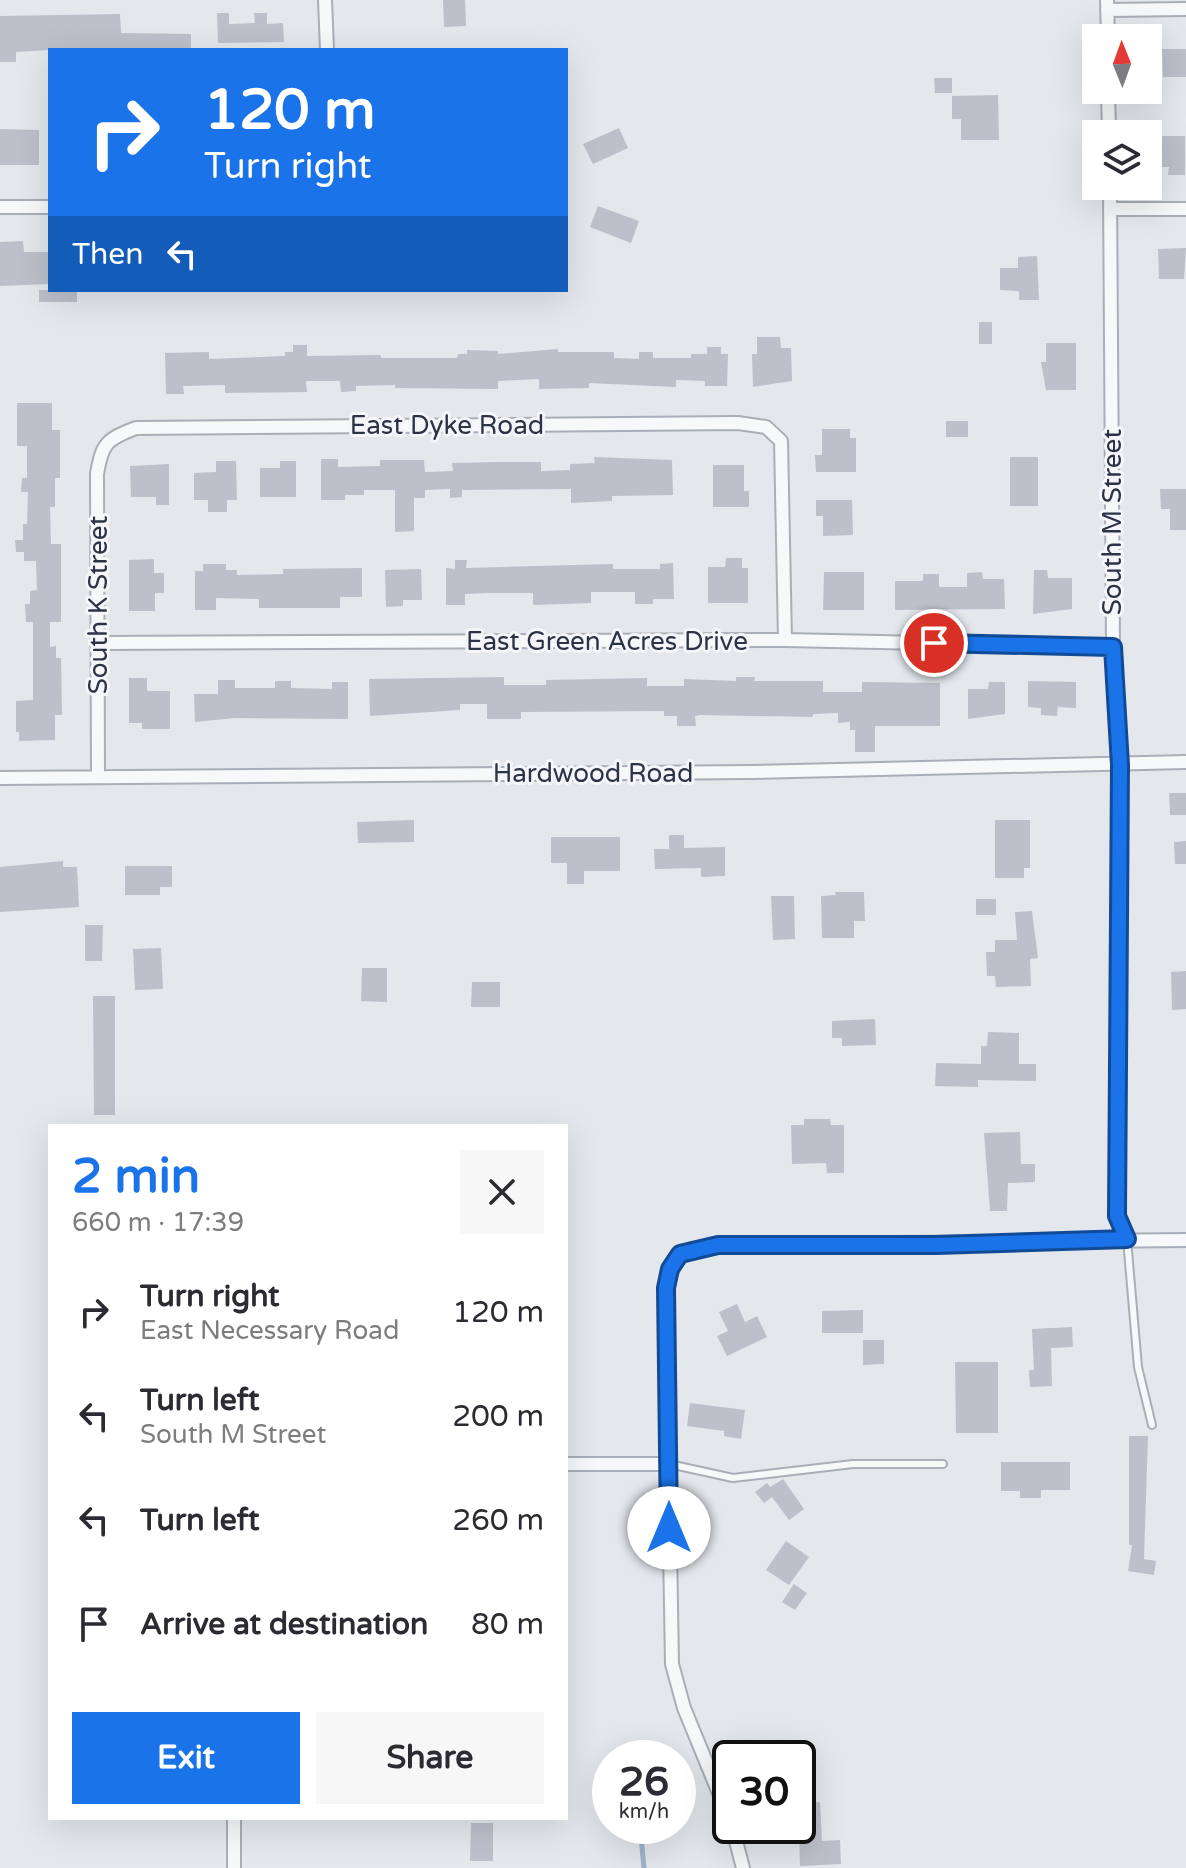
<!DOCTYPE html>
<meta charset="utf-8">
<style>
:root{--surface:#fff;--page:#f7f7f7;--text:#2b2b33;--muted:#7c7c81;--accent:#1a73e8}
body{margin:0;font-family:"Varela Round",sans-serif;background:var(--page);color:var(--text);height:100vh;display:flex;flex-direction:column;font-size:30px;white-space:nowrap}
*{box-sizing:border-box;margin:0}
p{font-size:26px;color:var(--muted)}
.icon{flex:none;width:44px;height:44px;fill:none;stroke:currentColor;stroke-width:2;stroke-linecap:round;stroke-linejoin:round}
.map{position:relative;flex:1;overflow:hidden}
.details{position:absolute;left:48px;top:1124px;width:520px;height:696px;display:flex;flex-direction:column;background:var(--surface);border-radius:0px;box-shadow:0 8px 32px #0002}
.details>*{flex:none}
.guide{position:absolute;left:48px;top:48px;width:520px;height:244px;border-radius:0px;box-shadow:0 8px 32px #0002;background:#1a73e8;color:#fff;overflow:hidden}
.needle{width:52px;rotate:359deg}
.fabs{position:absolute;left:1082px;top:24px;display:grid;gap:16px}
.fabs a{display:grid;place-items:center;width:80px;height:80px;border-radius:0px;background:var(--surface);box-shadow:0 8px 32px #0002;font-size:40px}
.speed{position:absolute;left:592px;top:1740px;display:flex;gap:16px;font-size:40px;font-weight:700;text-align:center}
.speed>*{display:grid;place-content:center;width:104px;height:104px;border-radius:50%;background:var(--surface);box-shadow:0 8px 32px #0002;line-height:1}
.speed small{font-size:20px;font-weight:400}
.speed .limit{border:4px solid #111;border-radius:12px;background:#fff;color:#111}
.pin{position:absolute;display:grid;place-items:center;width:68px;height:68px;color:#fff;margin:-34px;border:4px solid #fff;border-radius:50%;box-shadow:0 2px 8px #0007}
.me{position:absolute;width:88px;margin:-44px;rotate:0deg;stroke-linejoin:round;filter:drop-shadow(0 0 6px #0008)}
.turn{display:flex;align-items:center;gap:28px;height:168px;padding:0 24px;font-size:36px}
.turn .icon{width:104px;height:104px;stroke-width:2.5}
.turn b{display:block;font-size:56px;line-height:68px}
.then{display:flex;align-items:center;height:76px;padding:0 24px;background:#0003;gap:16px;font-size:30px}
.round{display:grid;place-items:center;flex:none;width:84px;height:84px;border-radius:0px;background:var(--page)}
.head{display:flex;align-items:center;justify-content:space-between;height:136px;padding:0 24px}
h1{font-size:48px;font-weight:800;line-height:60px;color:var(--accent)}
.button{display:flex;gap:16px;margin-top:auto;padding:16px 24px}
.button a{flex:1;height:92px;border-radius:0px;background:var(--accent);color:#fff;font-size:32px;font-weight:800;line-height:92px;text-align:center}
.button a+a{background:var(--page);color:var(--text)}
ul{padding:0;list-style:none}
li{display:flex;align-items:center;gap:24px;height:104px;padding:0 24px}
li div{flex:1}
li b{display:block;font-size:30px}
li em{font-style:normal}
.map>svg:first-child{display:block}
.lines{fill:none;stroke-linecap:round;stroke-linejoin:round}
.stream{stroke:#9fb4cc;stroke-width:5}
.building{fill:#bbc0ca}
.service-casing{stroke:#a9aeb7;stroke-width:10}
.minor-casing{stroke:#a9aeb7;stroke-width:16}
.service{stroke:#f7f8fa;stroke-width:6}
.minor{stroke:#f7f8fa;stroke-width:12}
.route-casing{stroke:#114b97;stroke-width:20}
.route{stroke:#1a73e8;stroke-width:14}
.labels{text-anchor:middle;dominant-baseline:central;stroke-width:6;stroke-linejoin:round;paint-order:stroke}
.street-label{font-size:26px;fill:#2b3445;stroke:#f4f6f9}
</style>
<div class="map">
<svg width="1186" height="1868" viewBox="0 0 1186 1868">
<rect width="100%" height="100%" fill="#e4e7ec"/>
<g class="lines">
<path class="stream" d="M 640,1826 L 644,1868"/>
</g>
<path class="building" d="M 443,0 L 465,0 L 466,26 L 444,27 Z
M 217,13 L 229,13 L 229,24 L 255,23 L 254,13 L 267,13 L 267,24 L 283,23 L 284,42 L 218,43 Z
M 120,14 L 121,33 L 191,34 L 191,50 L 50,50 L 16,52 L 16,62 L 0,62 L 0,16 Z
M 1162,49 L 1186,49 L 1186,77 L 1163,77 Z
M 934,78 L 952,78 L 952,93 L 935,93 Z
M 998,95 L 999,140 L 961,140 L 961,119 L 952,119 L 952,96 Z
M 619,128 L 628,148 L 593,164 L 583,144 Z
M 0,129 L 39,130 L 39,165 L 0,165 Z
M 1157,136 L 1185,136 L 1185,175 L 1168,175 L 1169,167 L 1157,167 Z
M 598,206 L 639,221 L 631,243 L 590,227 Z
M 23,241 L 24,252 L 50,252 L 50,284 L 0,286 L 0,242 Z
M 1186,248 L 1184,279 L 1159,279 L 1158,249 Z
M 1037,256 L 1039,300 L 1019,300 L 1019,291 L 1000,290 L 1000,268 L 1018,268 L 1018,257 Z
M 39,290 L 77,290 L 77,302 L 39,302 Z
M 979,322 L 992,322 L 992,344 L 979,344 Z
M 757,337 L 780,337 L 781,348 L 791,348 L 792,381 L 753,387 L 752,354 L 757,354 Z
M 1046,343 L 1076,343 L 1076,390 L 1046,390 L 1041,362 L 1046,362 Z
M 293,345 L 307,345 L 307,356 L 381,355 L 381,358 L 457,358 L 458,354 L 467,354 L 467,350 L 498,351 L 498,354 L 558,349 L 558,352 L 614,352 L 614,358 L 639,359 L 639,352 L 653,352 L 653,358 L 691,358 L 691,354 L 707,354 L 707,347 L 721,347 L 721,354 L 728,354 L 727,386 L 705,386 L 705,381 L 676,380 L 676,387 L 589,383 L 589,388 L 539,389 L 539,379 L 498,381 L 498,389 L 395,388 L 395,385 L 356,386 L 356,391 L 341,392 L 340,381 L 306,381 L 307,392 L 225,393 L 225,385 L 183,386 L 184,394 L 166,394 L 165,353 L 209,352 L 209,359 L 285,356 L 285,352 L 293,352 Z
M 17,403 L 52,403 L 52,430 L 60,430 L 60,478 L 55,478 L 55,507 L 50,507 L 51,544 L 61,544 L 61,622 L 50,622 L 50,647 L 56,646 L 56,658 L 61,658 L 62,715 L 55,715 L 55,740 L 19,741 L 19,732 L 16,732 L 16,701 L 33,700 L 33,622 L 26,622 L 25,604 L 30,604 L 30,591 L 37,590 L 36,561 L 24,561 L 24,552 L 16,552 L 15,540 L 23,540 L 23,524 L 27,524 L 28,492 L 21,492 L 22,478 L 27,478 L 27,446 L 17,446 Z
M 946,421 L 968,421 L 968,437 L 946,437 Z
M 822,429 L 850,429 L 850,438 L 856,438 L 856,472 L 816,472 L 815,455 L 822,455 Z
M 594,457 L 672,460 L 673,495 L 612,496 L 612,501 L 571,503 L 571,489 L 462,490 L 462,497 L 450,498 L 450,489 L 425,490 L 425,498 L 414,498 L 414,531 L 395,532 L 395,490 L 364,490 L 364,495 L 345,495 L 345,500 L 321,500 L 321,459 L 338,459 L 338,467 L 380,466 L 380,460 L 424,460 L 425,472 L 453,471 L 452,463 L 498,462 L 541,462 L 541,471 L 570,470 L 570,464 L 595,463 Z
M 1010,457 L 1038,457 L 1038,506 L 1010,506 Z
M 216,461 L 236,461 L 237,500 L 227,500 L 227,512 L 208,512 L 208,500 L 194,500 L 194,473 L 216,472 Z
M 280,461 L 296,461 L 296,497 L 260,497 L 260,468 L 280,468 Z
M 169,464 L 169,505 L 156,505 L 156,497 L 131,497 L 130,466 Z
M 713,465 L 744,465 L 744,491 L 749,491 L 749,507 L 713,507 Z
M 1160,489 L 1186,489 L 1186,530 L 1170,530 L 1170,509 L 1161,509 Z
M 816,500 L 852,500 L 853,535 L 823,536 L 823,516 L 816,516 Z
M 726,558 L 742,558 L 742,568 L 748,568 L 748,603 L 708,603 L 708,567 L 725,567 Z
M 154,559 L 154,573 L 164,573 L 164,593 L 155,593 L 155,611 L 129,611 L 129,560 Z
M 455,560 L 467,560 L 466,568 L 613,564 L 613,569 L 660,569 L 660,564 L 673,563 L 674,599 L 653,599 L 653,604 L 635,604 L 635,592 L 591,592 L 591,603 L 533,605 L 533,593 L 487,593 L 465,594 L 465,605 L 446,605 L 446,568 L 455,569 Z
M 203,564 L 226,564 L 226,570 L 237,570 L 237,575 L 283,574 L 283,569 L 362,568 L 362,597 L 340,597 L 340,608 L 259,608 L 259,599 L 216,598 L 216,610 L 195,610 L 195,571 L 203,571 Z
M 421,569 L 422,600 L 403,600 L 403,606 L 386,607 L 385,570 Z
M 1034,570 L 1047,570 L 1048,578 L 1072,578 L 1072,609 L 1033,614 Z
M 824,572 L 864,572 L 864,610 L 823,610 Z
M 982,572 L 983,579 L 1004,579 L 1005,609 L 895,610 L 895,581 L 923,581 L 923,574 L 939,574 L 939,587 L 967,587 L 967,573 Z
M 504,677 L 504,685 L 546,685 L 546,680 L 647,678 L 647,686 L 684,686 L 684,679 L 736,681 L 736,677 L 755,677 L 754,681 L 823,681 L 823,692 L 862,692 L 862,682 L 940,683 L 940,726 L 875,726 L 875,752 L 855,752 L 855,730 L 850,730 L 850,722 L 838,723 L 838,713 L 813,714 L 813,717 L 701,715 L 695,716 L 696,726 L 677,726 L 677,716 L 664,716 L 664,711 L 521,712 L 521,719 L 487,719 L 487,704 L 460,704 L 460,710 L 370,716 L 369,679 Z
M 129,678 L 147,678 L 147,691 L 170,691 L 170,729 L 142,729 L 142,723 L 129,723 Z
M 218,680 L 235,680 L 235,688 L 275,688 L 275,681 L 291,681 L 291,688 L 332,689 L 332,682 L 348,682 L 348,719 L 235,718 L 195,722 L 194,694 L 218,694 Z
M 1028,681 L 1076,682 L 1076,708 L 1058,707 L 1057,716 L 1041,715 L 1041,708 L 1028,707 Z
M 989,682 L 1005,682 L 1005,714 L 968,719 L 968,689 L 988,689 Z
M 1169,793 L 1186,793 L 1186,815 L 1170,815 Z
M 414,820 L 414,842 L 358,843 L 357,822 Z
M 995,820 L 1030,820 L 1030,868 L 1024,868 L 1024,878 L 995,878 Z
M 669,835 L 684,835 L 684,848 L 725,847 L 725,876 L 701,877 L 701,868 L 655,869 L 654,849 L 669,849 Z
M 551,837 L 620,837 L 620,871 L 584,871 L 584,884 L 567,884 L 567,863 L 551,863 Z
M 1186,841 L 1186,864 L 1175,864 L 1174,842 Z
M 63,861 L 63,867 L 77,867 L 79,907 L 0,912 L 0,867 Z
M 125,866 L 172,866 L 172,887 L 160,887 L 160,895 L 125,895 Z
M 835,892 L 864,892 L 865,921 L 854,921 L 854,938 L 822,938 L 821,896 L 836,895 Z
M 771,896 L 794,896 L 795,939 L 773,940 Z
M 976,899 L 996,899 L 996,915 L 976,915 Z
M 1032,911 L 1038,958 L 1030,959 L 1031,986 L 996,987 L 995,976 L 987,976 L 986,952 L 995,952 L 995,940 L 1017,940 L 1015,912 Z
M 85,925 L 103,925 L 102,961 L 85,961 Z
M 161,948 L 163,989 L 135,990 L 133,949 Z
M 362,968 L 387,968 L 387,1002 L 361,1001 Z
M 1186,971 L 1186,1009 L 1172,1010 L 1171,972 Z
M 472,982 L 500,982 L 500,1007 L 471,1007 Z
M 93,996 L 115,996 L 115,1115 L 94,1115 Z
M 875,1019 L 876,1045 L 842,1046 L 842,1038 L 832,1038 L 832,1021 Z
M 988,1032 L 1019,1033 L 1019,1064 L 1036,1064 L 1036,1081 L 978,1080 L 978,1087 L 935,1086 L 936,1063 L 981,1064 L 981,1046 L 987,1046 Z
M 804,1119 L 830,1119 L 831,1125 L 844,1125 L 844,1173 L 827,1173 L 826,1163 L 792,1164 L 791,1125 L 804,1125 Z
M 1020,1132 L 1021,1164 L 1035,1164 L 1035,1182 L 1008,1183 L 1007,1211 L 990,1211 L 984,1133 Z
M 737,1304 L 745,1322 L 757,1316 L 767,1337 L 727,1356 L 717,1336 L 728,1331 L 719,1312 Z
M 863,1310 L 863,1333 L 822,1333 L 822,1311 Z
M 1072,1327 L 1073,1347 L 1051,1348 L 1052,1386 L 1030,1387 L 1029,1370 L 1034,1370 L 1032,1329 Z
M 863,1340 L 884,1340 L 884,1364 L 863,1365 Z
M 955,1362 L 998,1362 L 998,1433 L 956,1433 Z
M 690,1403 L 745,1410 L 741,1439 L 724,1436 L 724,1431 L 687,1426 Z
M 1129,1436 L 1148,1436 L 1144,1559 L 1156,1561 L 1154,1575 L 1128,1571 L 1132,1545 L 1129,1545 Z
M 1001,1462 L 1070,1462 L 1070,1490 L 1041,1490 L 1041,1498 L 1020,1498 L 1020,1491 L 1001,1491 Z
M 783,1479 L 804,1509 L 789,1520 L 772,1497 L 764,1503 L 755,1492 L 767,1483 L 770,1487 Z
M 786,1541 L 809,1557 L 789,1585 L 766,1570 Z
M 794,1584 L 807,1593 L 795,1610 L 782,1602 Z
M 820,1802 L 822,1841 L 840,1840 L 841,1864 L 800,1866 L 798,1803 Z
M 471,1823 L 493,1823 L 493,1861 L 470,1861 Z"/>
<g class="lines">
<defs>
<path id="service" d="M 1127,1239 L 1138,1367 L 1152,1425
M 669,1464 L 733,1478 L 853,1464 L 943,1464"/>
<path id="minor" d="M 325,0 L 327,50
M 1107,0 L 1108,38
M 1107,10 L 1186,9
M 1108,90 L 1109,134
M 1110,186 L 1113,647 L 1120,765 L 1116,1174 L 1117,1216 L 1127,1239
M 0,207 L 50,207
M 1110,209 L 1186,209
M 100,643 L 785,640 L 1113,647
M 98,776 L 97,474 C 102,443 107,439 136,428 L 738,423 L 766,427 L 781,441 L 785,640
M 0,778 L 751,772 L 1186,762
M 566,1464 L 669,1464
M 234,1818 L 234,1868
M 730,1820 L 684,1708 L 672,1664 L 666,1314 L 666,1288 L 676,1259 L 692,1249 L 718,1245 L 1186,1240
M 732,1826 L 743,1868"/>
</defs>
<use href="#service" class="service-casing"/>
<use href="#minor" class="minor-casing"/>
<use href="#service" class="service"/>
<use href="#minor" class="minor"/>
</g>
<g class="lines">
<defs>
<path id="route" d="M 669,1528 L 666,1288 L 670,1269 L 680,1254 L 718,1245 L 936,1245 L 1127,1239 L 1117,1216 L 1120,765 L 1113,647 L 934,643"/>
</defs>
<use href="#route" class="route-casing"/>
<use href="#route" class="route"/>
</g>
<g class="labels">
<g class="street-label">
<text x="447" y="425">East Dyke Road</text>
<text transform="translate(1112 522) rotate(-90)">South M Street</text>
<text transform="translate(98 605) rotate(-90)">South K Street</text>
<text x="607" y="641">East Green Acres Drive</text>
<text x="593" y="773">Hardwood Road</text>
</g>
</g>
</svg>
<div class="fabs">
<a><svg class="needle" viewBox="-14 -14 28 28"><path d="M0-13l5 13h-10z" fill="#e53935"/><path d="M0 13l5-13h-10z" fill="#7c7c81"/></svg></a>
<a><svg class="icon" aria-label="layers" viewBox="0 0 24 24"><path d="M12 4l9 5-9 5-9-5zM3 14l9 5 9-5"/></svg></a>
</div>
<div class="speed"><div>26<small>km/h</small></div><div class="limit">30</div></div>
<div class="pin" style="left:934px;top:643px;background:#d93025"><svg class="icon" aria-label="arrive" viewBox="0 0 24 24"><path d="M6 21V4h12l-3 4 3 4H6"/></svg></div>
<svg class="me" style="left:669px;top:1528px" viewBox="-20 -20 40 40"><circle r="19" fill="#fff"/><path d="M0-13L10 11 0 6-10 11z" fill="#1a73e8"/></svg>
<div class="guide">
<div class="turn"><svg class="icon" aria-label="right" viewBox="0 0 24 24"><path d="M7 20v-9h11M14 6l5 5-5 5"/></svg><div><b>120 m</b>Turn right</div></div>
<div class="then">Then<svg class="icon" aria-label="left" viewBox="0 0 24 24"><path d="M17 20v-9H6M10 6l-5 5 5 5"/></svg></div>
</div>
<section class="details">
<div class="head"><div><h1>2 min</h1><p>660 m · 17:39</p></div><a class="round"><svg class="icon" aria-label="close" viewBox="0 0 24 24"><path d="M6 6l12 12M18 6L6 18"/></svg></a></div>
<ul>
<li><svg class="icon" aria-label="right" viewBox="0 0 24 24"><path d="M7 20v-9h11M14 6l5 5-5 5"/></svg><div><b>Turn right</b><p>East Necessary Road</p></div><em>120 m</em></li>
<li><svg class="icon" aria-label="left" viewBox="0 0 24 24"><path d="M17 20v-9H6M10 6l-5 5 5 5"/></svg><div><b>Turn left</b><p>South M Street</p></div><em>200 m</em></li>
<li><svg class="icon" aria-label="left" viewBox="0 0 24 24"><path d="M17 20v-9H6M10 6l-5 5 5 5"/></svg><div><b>Turn left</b></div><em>260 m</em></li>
<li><svg class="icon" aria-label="arrive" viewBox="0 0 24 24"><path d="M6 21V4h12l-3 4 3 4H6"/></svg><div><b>Arrive at destination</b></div><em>80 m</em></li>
</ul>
<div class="button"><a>Exit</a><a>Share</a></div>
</section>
</div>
